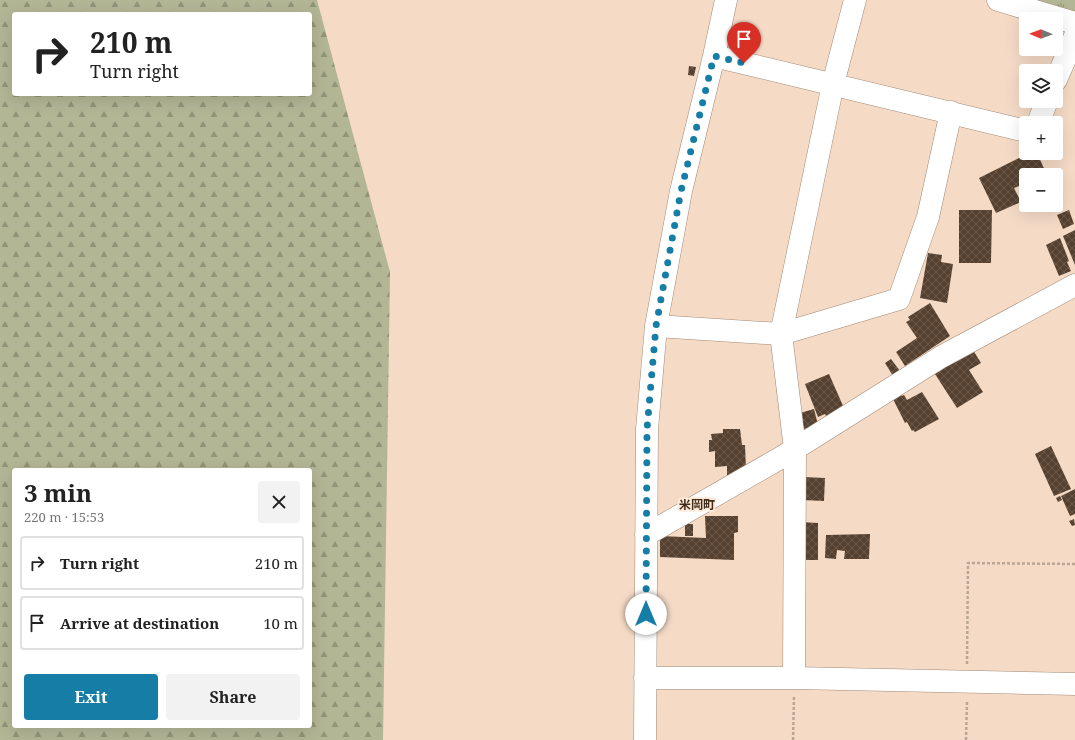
<!DOCTYPE html>
<meta charset="utf-8">
<style>
:root{--surface:#fff;--page:#f2f2f2;--text:#222;--muted:#767676;--line:#e0e0e0;--accent:#167da7}
body{margin:0;font-family:"Noto Serif","Noto Sans JP",serif;background:var(--page);color:var(--text);height:100vh;display:flex;flex-direction:column;font-size:15px;white-space:nowrap}
*{box-sizing:border-box;margin:0}
p{font-size:13px;color:var(--muted)}
.icon{flex:none;width:22px;height:22px;fill:none;stroke:currentColor;stroke-width:2;stroke-linecap:round;stroke-linejoin:round}
.map{position:relative;flex:1;overflow:hidden}
.side{position:absolute;left:12px;top:468px;width:300px;height:260px;display:flex;flex-direction:column;background:var(--surface);border-radius:4px;box-shadow:0 4px 16px #0002}
.side>*{flex:none}
.banner{position:absolute;left:12px;top:12px;width:300px;height:84px;border-radius:4px;box-shadow:0 4px 16px #0002;background:#fff;color:var(--text);overflow:hidden}
.needle{width:26px;rotate:271deg}
.controls{position:absolute;left:1019px;top:12px;display:grid;gap:8px}
.controls a{display:grid;place-items:center;width:44px;height:44px;border-radius:4px;background:var(--surface);box-shadow:0 4px 16px #0002;font-size:20px}
.pin{position:absolute;display:grid;place-items:center;width:34px;height:34px;color:#fff;margin:-41px -17px;border-radius:50% 50% 50% 0;rotate:-45deg;box-shadow:0 0 4px #0007}
.pin .icon{rotate:45deg}
.me{position:absolute;width:44px;margin:-22px;rotate:0deg;stroke-linejoin:round;filter:drop-shadow(0 0 3px #0008)}
.turn{display:flex;align-items:center;gap:14px;height:84px;padding:0 12px;font-size:18px}
.turn .icon{width:52px;height:52px;stroke-width:2.5}
.turn b{display:block;font-size:28px;line-height:34px}
.round{display:grid;place-items:center;flex:none;width:42px;height:42px;border-radius:4px;background:var(--page)}
.headline{display:flex;align-items:center;justify-content:space-between;height:68px;padding:0 12px}
h1{font-size:24px;font-weight:700;line-height:30px}
.primary-button{display:flex;gap:8px;margin-top:auto;padding:8px 12px}
.primary-button a{flex:1;height:46px;border-radius:4px;background:var(--accent);color:#fff;font-size:16px;font-weight:700;line-height:46px;text-align:center}
.primary-button a+a{background:var(--page);color:var(--text)}
ul{padding:0;list-style:none}
li{display:flex;align-items:center;gap:12px;height:54px;margin:0 8px 6px;padding:0 4px;border:2px solid var(--line);border-radius:4px}
li div{flex:1}
li b{display:block;font-size:15px}
li em{font-style:normal}
.map>svg:first-child{display:block}
.grass{fill:url(#grass-tufts)}
.forest{fill:url(#forest-firs);fill-rule:evenodd}
.building{fill:url(#building-cross-hatch)}
.lines{fill:none;stroke-linecap:round;stroke-linejoin:round}
.minor-casing{stroke:#a18976;stroke-width:23}
.path{stroke:#bba695;stroke-width:2.5;stroke-dasharray:3 2;stroke-linecap:butt}
.minor{stroke:#fff;stroke-width:22}
.route{stroke:#167da7;stroke-width:7;stroke-dasharray:0 12.6}
.labels{text-anchor:middle;dominant-baseline:central;stroke-width:4;stroke-linejoin:round;paint-order:stroke}
.quarter-label{font-size:12px;font-weight:bold;fill:#402c1b;stroke:#ffe9d8}
</style>
<div class="map">
<svg width="1075" height="740" viewBox="0 0 1075 740">
<defs>
<pattern id="grass-tufts" width="24" height="20" patternUnits="userSpaceOnUse"><rect width="24" height="20" fill="#b3b695"/><path d="M3 7l-1-3M5 7V3M7 7l1-3M15 17l-1-3M17 17v-4M19 17l1-3" fill="none" stroke="#929479"/></pattern>
<pattern id="forest-firs" width="22" height="20" patternUnits="userSpaceOnUse"><rect width="22" height="20" fill="#b3b695"/><path d="M5 1l3.5 6h-7zM16 11l3.5 6h-7z" fill="#929479"/></pattern>
<pattern id="building-cross-hatch" width="8" height="8" patternUnits="userSpaceOnUse"><rect width="8" height="8" fill="#564130"/><path d="M0 0l8 8M0 8l8-8" fill="none" stroke="#6c5a4c"/></pattern>
</defs>
<rect width="100%" height="100%" fill="#f5dbc6"/>
<path class="grass" d="M 1014,0 L 1075,0 L 1075,14 Z"/>
<path class="forest" d="M 0,0 L 317,0 L 390,272 L 383,740 L 0,740 ZM 14,14 L 310,14 L 310,94 L 14,94 ZM 14,470 L 310,470 L 310,726 L 14,726 Z"/>
<path class="building" d="M 689,66 L 696,67 L 694,76 L 688,75 Z
M 1029,153 L 1037,153 L 1047,175 L 1026,175 L 1026,187 L 1024,184 L 1014,188 L 1021,202 L 996,213 L 979,178 Z
M 959,210 L 992,210 L 991,263 L 959,263 Z
M 1069,210 L 1074,224 L 1063,229 L 1057,215 Z
M 1075,230 L 1075,265 L 1063,236 Z
M 1060,238 L 1069,261 L 1067,262 L 1071,271 L 1059,276 L 1046,245 Z
M 928,253 L 942,255 L 941,262 L 953,264 L 947,303 L 920,298 Z
M 930,303 L 950,336 L 905,366 L 896,352 L 917,338 L 906,322 L 910,320 L 908,317 Z
M 973,350 L 981,363 L 969,370 L 983,392 L 957,408 L 933,371 Z
M 891,359 L 900,371 L 893,376 L 885,363 Z
M 829,374 L 844,408 L 826,416 L 825,414 L 818,417 L 805,384 Z
M 922,392 L 939,419 L 915,432 L 913,430 L 912,431 L 907,422 L 905,423 L 892,397 L 900,393 L 902,396 L 904,395 L 907,400 Z
M 814,409 L 818,425 L 804,429 L 800,413 Z
M 723,429 L 740,429 L 742,445 L 745,445 L 746,470 L 741,475 L 727,475 L 727,466 L 715,467 L 715,451 L 709,452 L 709,440 L 712,440 L 711,434 L 723,433 Z
M 1051,446 L 1071,489 L 1054,496 L 1035,454 Z
M 803,477 L 825,478 L 824,501 L 802,500 Z
M 1075,489 L 1075,514 L 1070,516 L 1061,496 Z
M 1060,496 L 1062,500 L 1058,502 L 1056,498 Z
M 705,516 L 738,516 L 738,532 L 734,533 L 734,560 L 660,557 L 660,536 L 706,538 Z
M 1074,519 L 1075,525 L 1072,526 L 1069,521 Z
M 800,522 L 818,523 L 818,560 L 799,560 Z
M 685,524 L 693,524 L 693,536 L 685,536 Z
M 870,534 L 869,559 L 844,559 L 845,551 L 837,550 L 836,559 L 825,558 L 826,535 Z"/>
<g class="lines">
<defs>
<path id="minor" d="M 998,0 L 1075,23
M 714,56 L 1026,131
M 1056,80 L 1075,36
M 1038,123 L 1047,101
M 656,326 L 781,334 L 899,299 L 928,217 L 951,112
M 646,535 L 782,457 L 941,357 L 1075,285
M 645,678 L 794,678 L 1075,684
M 794,678 L 795,449 L 781,334 L 833,84 L 855,0
M 645,740 L 647,429 L 656,326 L 681,191 L 714,56 L 726,0"/>
</defs>
<use href="#minor" class="minor-casing"/>
<path class="path" d="M 967,664 L 968,563 L 1075,564
M 793,740 L 794,697
M 966,740 L 967,701"/>
<use href="#minor" class="minor"/>
</g>
<g class="lines">
<path class="route" d="M 646,614 L 647,429 L 656,326 L 681,191 L 714,56 L 744,63"/>
</g>
<g class="labels">
<g class="quarter-label">
<text x="697" y="504">米岡町</text>
</g>
</g>
</svg>
<div class="controls">
<a><svg class="needle" viewBox="-14 -14 28 28"><path d="M0-13l5 13h-10z" fill="#e53935"/><path d="M0 13l5-13h-10z" fill="#767676"/></svg></a>
<a><svg class="icon" aria-label="layers" viewBox="0 0 24 24"><path d="M12 4l9 5-9 5-9-5zM3 14l9 5 9-5"/></svg></a>
<a>+</a>
<a>−</a>
</div>
<div class="pin" style="left:744px;top:63px;background:#d93025"><svg class="icon" aria-label="arrive" viewBox="0 0 24 24"><path d="M6 21V4h12l-3 4 3 4H6"/></svg></div>
<svg class="me" style="left:646px;top:614px" viewBox="-20 -20 40 40"><circle r="19" fill="#fff"/><path d="M0-13L10 11 0 6-10 11z" fill="#167da7"/></svg>
<div class="banner">
<div class="turn"><svg class="icon" aria-label="right" viewBox="0 0 24 24"><path d="M7 20v-9h11M14 6l5 5-5 5"/></svg><div><b>210 m</b>Turn right</div></div>
</div>
<section class="side">
<div class="headline"><div><h1>3 min</h1><p>220 m · 15:53</p></div><a class="round"><svg class="icon" aria-label="close" viewBox="0 0 24 24"><path d="M6 6l12 12M18 6L6 18"/></svg></a></div>
<ul>
<li><svg class="icon" aria-label="right" viewBox="0 0 24 24"><path d="M7 20v-9h11M14 6l5 5-5 5"/></svg><div><b>Turn right</b></div><em>210 m</em></li>
<li><svg class="icon" aria-label="arrive" viewBox="0 0 24 24"><path d="M6 21V4h12l-3 4 3 4H6"/></svg><div><b>Arrive at destination</b></div><em>10 m</em></li>
</ul>
<div class="primary-button"><a>Exit</a><a>Share</a></div>
</section>
</div>
